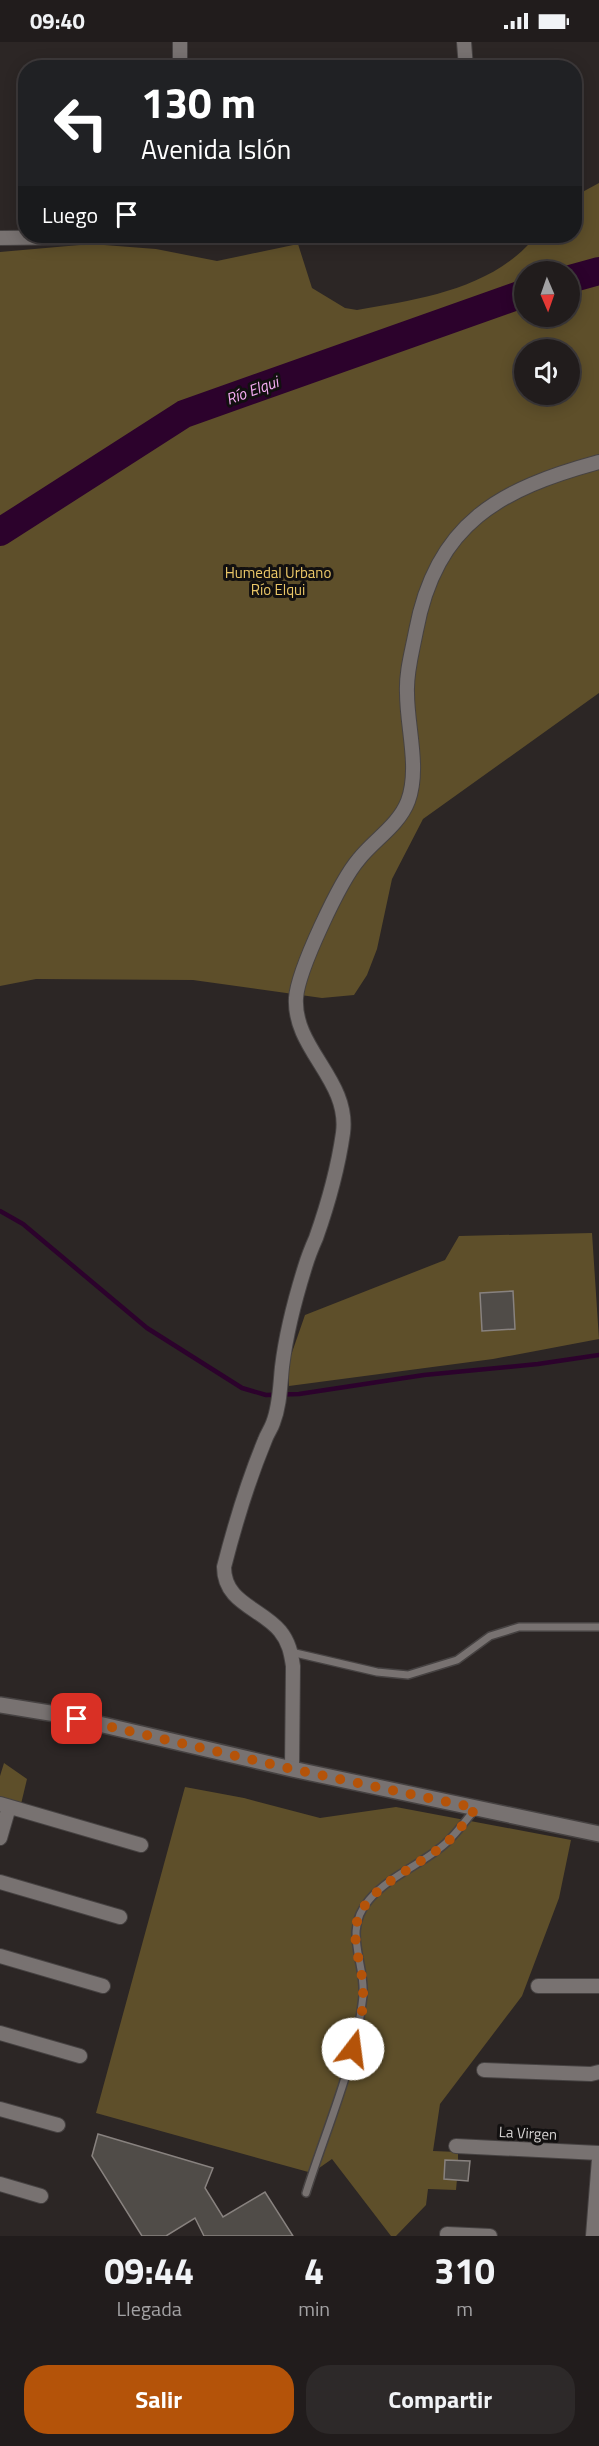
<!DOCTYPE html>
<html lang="es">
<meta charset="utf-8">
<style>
:root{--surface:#211c1c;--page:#2d2929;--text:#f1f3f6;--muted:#a2a1a3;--line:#3e3a3b;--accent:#b45309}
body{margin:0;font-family:"Titillium Web",sans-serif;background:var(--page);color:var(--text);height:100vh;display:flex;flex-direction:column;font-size:22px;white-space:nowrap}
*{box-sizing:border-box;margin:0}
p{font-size:20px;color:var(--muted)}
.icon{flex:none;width:33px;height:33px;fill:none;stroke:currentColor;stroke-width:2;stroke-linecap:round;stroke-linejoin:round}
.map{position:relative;height:2194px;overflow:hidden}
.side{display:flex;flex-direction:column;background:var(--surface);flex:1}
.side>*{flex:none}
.banner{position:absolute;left:18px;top:18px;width:564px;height:183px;border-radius:24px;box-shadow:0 3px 15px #0003,0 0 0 2px var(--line);background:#202124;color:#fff;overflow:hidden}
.needle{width:39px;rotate:178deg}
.fabs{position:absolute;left:514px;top:219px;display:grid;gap:12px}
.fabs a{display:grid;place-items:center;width:66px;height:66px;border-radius:50%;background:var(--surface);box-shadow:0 3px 15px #0003,0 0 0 2px var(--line);font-size:30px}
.pin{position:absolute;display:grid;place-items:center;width:51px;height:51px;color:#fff;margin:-26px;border-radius:12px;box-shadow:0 3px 9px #0006}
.me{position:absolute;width:66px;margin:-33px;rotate:15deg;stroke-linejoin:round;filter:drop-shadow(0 0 4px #0008)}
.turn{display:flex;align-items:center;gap:21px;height:126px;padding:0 24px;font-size:27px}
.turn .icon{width:78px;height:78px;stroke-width:2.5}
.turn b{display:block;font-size:42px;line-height:51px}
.then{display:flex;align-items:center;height:57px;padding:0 24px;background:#0003;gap:12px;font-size:22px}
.eta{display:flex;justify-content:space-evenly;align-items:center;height:102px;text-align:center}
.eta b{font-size:36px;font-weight:700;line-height:42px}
.primary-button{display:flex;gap:12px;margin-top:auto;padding:12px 24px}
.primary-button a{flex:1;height:69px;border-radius:24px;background:var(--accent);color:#fff;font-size:24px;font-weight:700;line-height:69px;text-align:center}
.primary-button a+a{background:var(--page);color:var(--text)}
.status{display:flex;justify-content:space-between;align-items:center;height:42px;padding:0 30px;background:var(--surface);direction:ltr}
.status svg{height:16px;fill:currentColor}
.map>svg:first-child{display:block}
.green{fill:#5e4f2a;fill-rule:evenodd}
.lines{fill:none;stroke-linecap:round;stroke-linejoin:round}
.stream{stroke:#2c022c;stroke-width:4.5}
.river{stroke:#2c022c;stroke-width:28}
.building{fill:#504c48;stroke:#88827f;stroke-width:1.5}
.service-casing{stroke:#464242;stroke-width:10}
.minor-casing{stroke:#464242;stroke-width:16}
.secondary-casing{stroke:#464242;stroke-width:18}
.service{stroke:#787271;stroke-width:7}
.minor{stroke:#787271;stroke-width:14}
.secondary{stroke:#787271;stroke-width:15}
.route{stroke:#b45309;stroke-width:10;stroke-dasharray:0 18}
.labels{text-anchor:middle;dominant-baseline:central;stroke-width:6;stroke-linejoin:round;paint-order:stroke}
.park-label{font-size:15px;fill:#ebc768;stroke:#121010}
.street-label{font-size:15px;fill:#d6d3d2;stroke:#121010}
.water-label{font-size:16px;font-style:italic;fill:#f2abf0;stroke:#121010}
</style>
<div class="status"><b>09:40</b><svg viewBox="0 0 49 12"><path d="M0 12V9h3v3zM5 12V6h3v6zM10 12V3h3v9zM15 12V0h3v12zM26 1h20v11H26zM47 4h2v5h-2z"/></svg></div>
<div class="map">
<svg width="599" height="2194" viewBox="0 0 599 2194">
<rect width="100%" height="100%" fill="#2c2625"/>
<path class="green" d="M 599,141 L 599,651 L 423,777 L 392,837 L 377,907 L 367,933 L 354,953 L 322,956 L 193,938 L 36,937 L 0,944 L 0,210 L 91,202 L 156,207 L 217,219 L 298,202 L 312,246 L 345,266 L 357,268 C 421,257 493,247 536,194 L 574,194 L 575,154 ZM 525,230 L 570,230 L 570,274 L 525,274 ZM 525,308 L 570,308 L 570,352 L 525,352 Z
M 592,1191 L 599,1297 L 493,1317 L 289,1344 L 289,1319 L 305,1273 L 445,1218 L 459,1194 Z
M 4,1721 L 27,1737 L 21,1762 L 0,1755 L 0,1734 Z
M 185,1745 L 244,1756 L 320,1776 L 396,1765 L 571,1798 L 559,1856 L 522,1954 L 440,2062 L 433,2109 L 458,2110 L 458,2119 L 445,2118 L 444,2137 L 457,2137 L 456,2148 L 428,2147 L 426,2163 L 396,2194 L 391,2194 L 332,2117 L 312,2131 L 96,2071 Z"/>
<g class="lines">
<path class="stream" d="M 0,1169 L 23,1182 L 147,1286 L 242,1346 L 266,1353 L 299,1352 L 424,1333 L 538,1322 L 599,1313"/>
<path class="river" d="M 570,237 L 599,229
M 0,490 L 184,372 L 525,251"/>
</g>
<path class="building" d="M 513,1249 L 515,1287 L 482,1289 L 480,1251 Z
M 98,2092 L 213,2126 L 205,2146 L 223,2175 L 265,2150 L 293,2194 L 204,2194 L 195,2176 L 166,2194 L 142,2194 L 92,2114 Z
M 445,2118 L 470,2119 L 468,2139 L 444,2137 Z"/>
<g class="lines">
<defs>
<path id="service" d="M 291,1610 L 377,1630 L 408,1633 L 457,1618 L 490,1594 L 519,1585 L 599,1585
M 306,2151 C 326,2087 356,2021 363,1954 C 366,1921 342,1889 369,1858 C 390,1833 423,1822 446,1801 C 457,1791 466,1778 476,1766"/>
<path id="minor" d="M 464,0 L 466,26
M 180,26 L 180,0
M 0,196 L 179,194
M 292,1727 L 293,1624 C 291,1611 289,1600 280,1589 C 261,1566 224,1561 224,1525 C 235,1482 248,1439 265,1398 C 267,1392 271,1387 273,1381 C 280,1363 280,1344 282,1325 C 286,1292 295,1257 305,1225 C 308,1215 312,1205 316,1196 C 328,1162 338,1126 343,1091 C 350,1038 293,1007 296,956 C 298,928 340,839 359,817 C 374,798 399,783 408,759 C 420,726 407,686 407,651 C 406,630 412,610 416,589 C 436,481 500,447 599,420
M 0,1762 L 141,1803
M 0,1796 L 9,1765
M 0,1840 L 120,1875
M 0,1914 L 103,1944
M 538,1944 L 599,1944
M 0,1991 L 80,2014
M 484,2028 L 591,2032 L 599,2030
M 0,2067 L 58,2083
M 456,2104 L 599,2111
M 0,2142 L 41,2154
M 447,2192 L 490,2194
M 593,2194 L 599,2117"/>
<path id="secondary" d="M 0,1663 L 56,1672 L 292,1727 L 599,1792"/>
</defs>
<use href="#service" class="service-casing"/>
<use href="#minor" class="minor-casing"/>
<use href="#secondary" class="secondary-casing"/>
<use href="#service" class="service"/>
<use href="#minor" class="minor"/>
<use href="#secondary" class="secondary"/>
</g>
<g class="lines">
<path class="route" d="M 77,1677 L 292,1727 L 476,1766 C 466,1778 457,1792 446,1801 C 419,1825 363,1845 356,1884 C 353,1906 363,1927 363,1948 C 364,1968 359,1989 353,2007"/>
</g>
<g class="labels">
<g class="park-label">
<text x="278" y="530">Humedal Urbano<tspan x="278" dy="17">Río Elqui</tspan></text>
</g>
<g class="street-label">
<text transform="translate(528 2091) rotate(3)">La Virgen</text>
</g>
<g class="water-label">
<text transform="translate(252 348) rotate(-20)">Río Elqui</text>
</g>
</g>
</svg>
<div class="fabs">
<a><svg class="needle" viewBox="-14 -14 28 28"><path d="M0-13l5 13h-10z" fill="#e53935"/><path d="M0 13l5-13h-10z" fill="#a2a1a3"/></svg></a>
<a><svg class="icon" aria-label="sound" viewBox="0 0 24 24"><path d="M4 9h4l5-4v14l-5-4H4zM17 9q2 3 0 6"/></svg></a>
</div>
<div class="pin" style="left:77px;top:1677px;background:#d93025"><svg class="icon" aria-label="arrive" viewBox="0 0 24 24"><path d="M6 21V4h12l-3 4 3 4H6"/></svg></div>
<svg class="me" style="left:353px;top:2007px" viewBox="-20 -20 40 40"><circle r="19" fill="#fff"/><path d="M0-13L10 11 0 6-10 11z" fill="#b45309"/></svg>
<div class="banner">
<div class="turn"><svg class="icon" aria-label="left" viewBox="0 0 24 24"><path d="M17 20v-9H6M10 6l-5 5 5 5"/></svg><div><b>130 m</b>Avenida Islón</div></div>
<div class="then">Luego<svg class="icon" aria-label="arrive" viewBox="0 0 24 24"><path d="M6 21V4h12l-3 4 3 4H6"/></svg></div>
</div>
</div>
<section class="side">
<div class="eta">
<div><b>09:44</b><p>Llegada</p></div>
<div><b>4</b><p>min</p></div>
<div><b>310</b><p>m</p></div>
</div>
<div class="primary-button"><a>Salir</a><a>Compartir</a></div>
</section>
